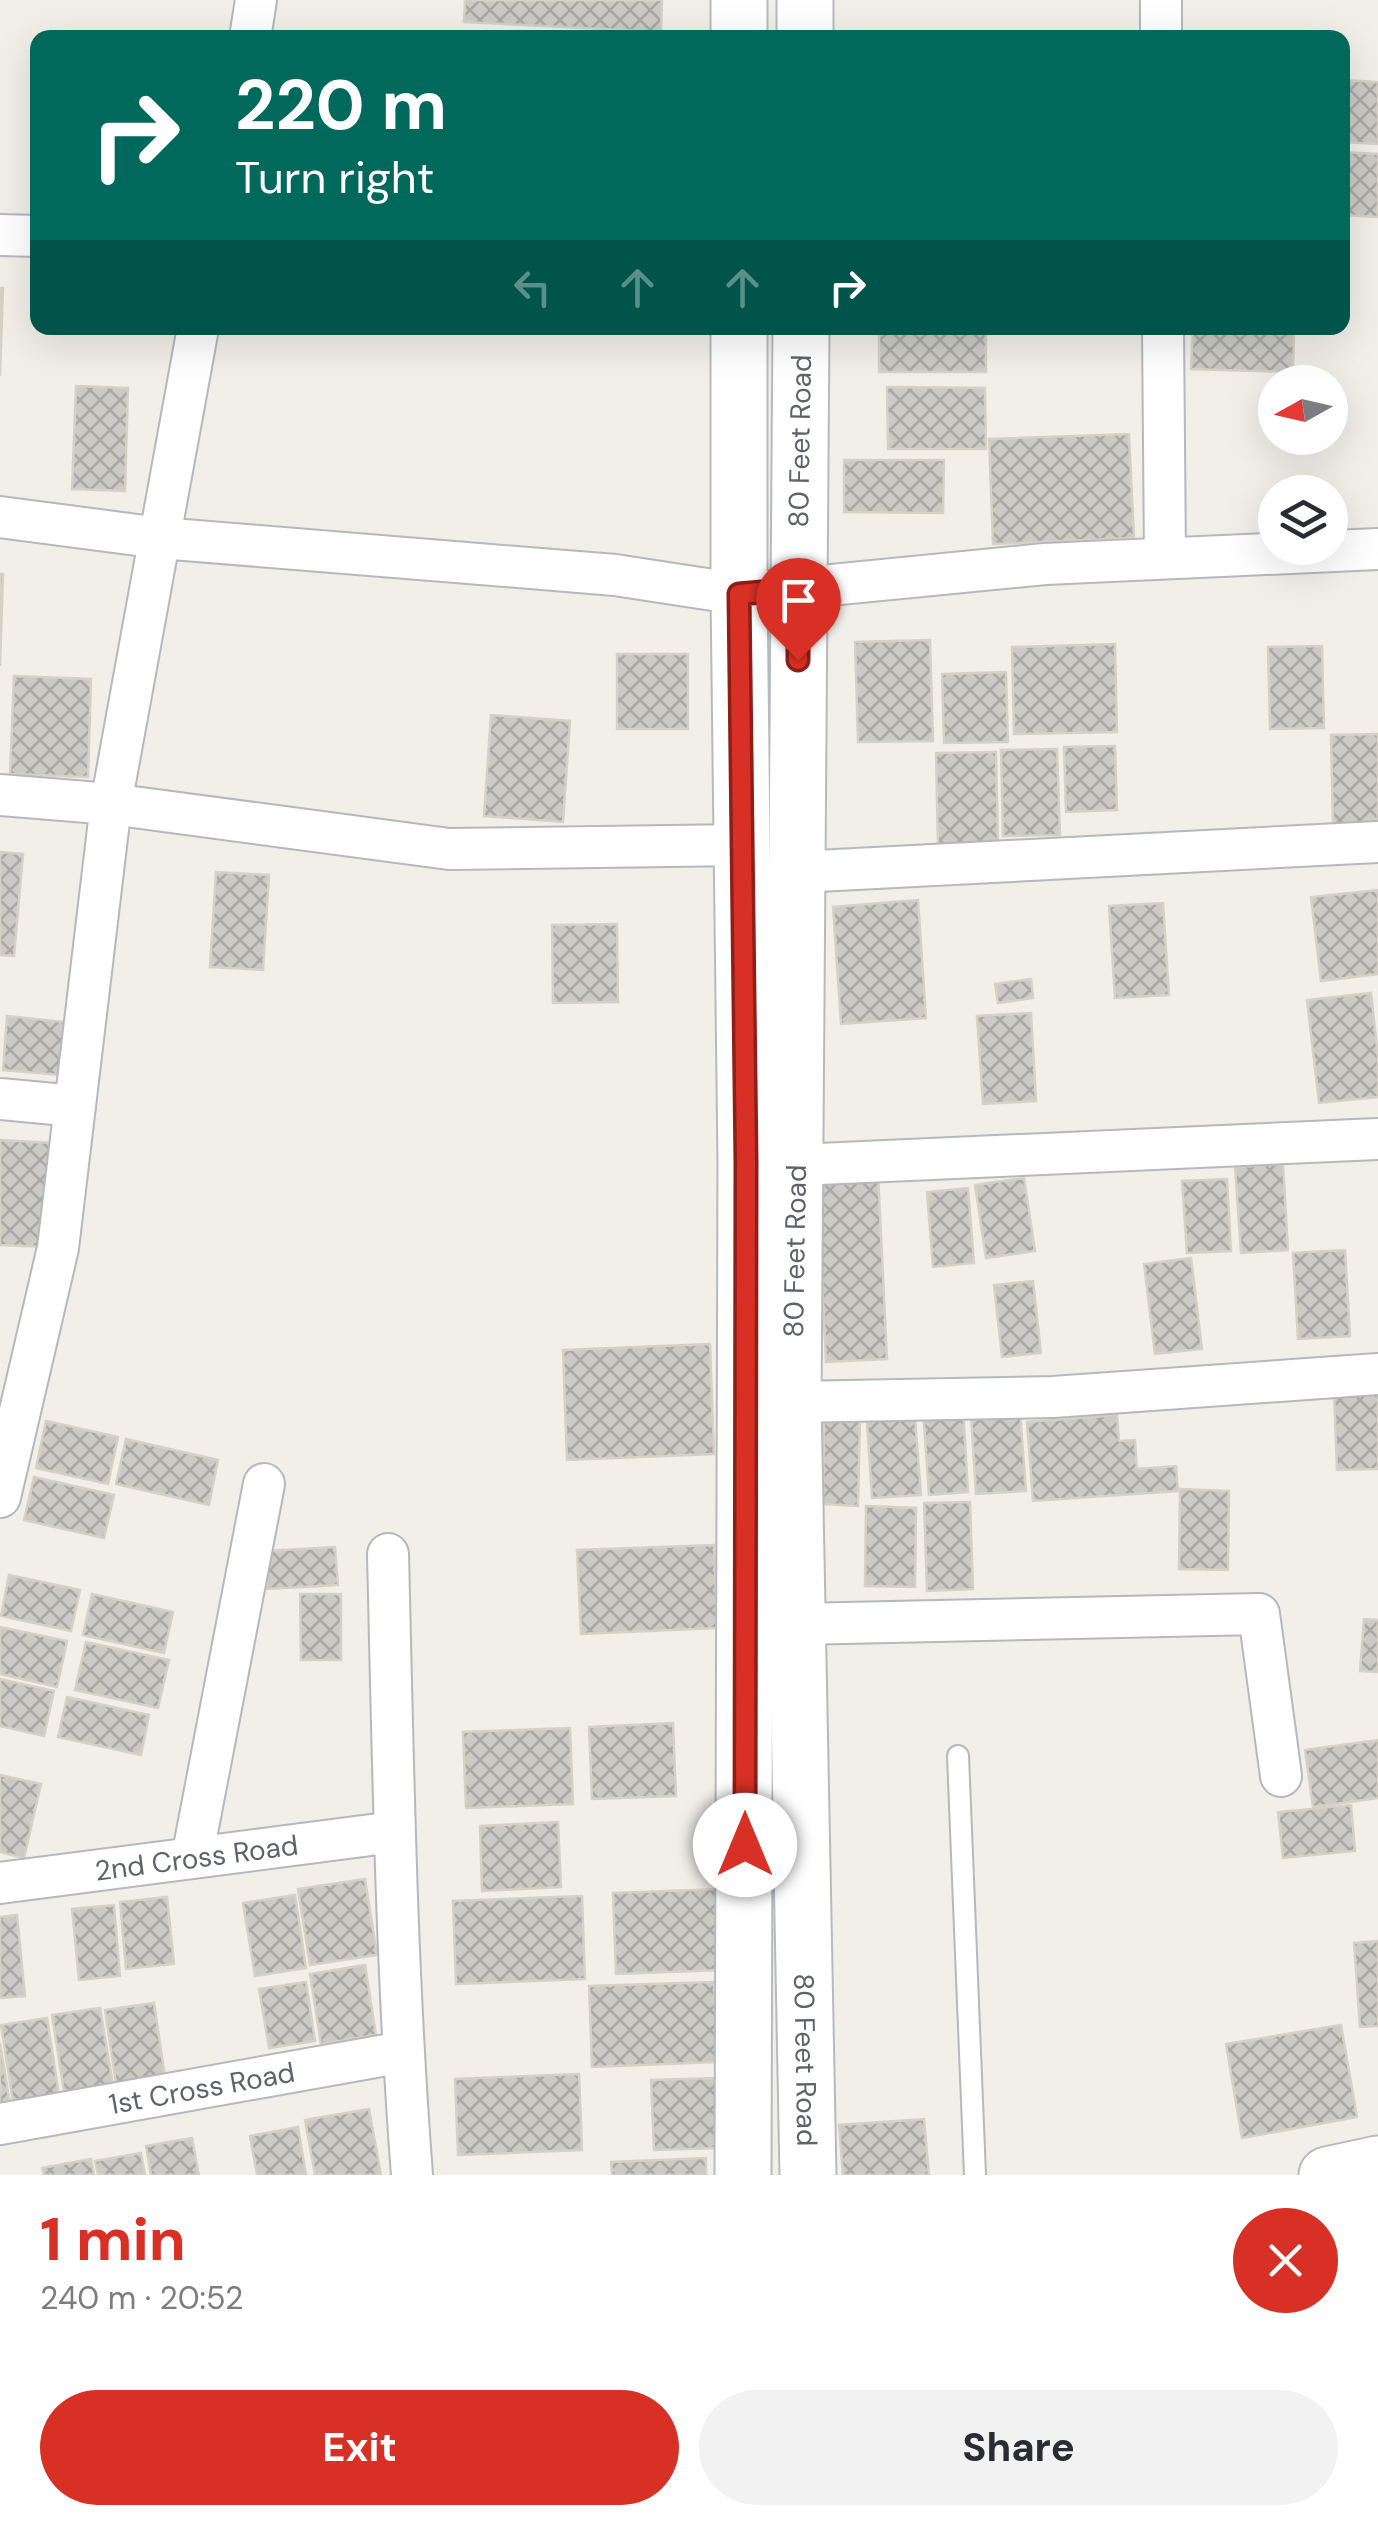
<!DOCTYPE html>
<meta charset="utf-8">
<style>
:root{--surface:#fff;--page:#f2f2f3;--text:#2b2b33;--muted:#7c7c81;--accent:#d93025}
body{margin:0;font-family:"DM Sans",sans-serif;background:var(--page);color:var(--text);height:100vh;display:flex;flex-direction:column;font-size:38px;white-space:nowrap}
*{box-sizing:border-box;margin:0}
p{font-size:32px;color:var(--muted)}
.icon{flex:none;width:55px;height:55px;fill:none;stroke:currentColor;stroke-width:2;stroke-linecap:round;stroke-linejoin:round}
.map{position:relative;height:2175px;overflow:hidden}
.details{display:flex;flex-direction:column;background:var(--surface);flex:1}
.details>*{flex:none}
.banner{position:absolute;left:30px;top:30px;width:1320px;height:305px;border-radius:20px;box-shadow:0 10px 40px #0002;background:#00695c;color:#fff;overflow:hidden}
.needle{width:65px;rotate:262deg}
.controls{position:absolute;left:1258px;top:365px;display:grid;gap:20px}
.controls a{display:grid;place-items:center;width:90px;height:90px;border-radius:50%;background:var(--surface);box-shadow:0 10px 40px #0002;font-size:50px}
.pin{position:absolute;display:grid;place-items:center;width:85px;height:85px;color:#fff;margin:-102px -42px;border-radius:50% 50% 50% 0;rotate:-45deg;box-shadow:0 0 10px #0007}
.pin .icon{rotate:45deg}
.me{position:absolute;width:110px;margin:-55px;rotate:0deg;stroke-linejoin:round;filter:drop-shadow(0 0 8px #0008)}
.turn{display:flex;align-items:center;gap:35px;height:210px;padding:0 40px;font-size:45px}
.turn .icon{width:130px;height:130px;stroke-width:2.5}
.turn b{display:block;font-size:70px;line-height:85px}
.lanes{display:flex;align-items:center;height:95px;padding:0 40px;background:#0003;justify-content:center;gap:50px;direction:ltr}
.lanes .off{opacity:.35}
.round{display:grid;place-items:center;flex:none;width:105px;height:105px;border-radius:52px;background:var(--page)}
.head{display:flex;align-items:center;justify-content:space-between;height:170px;padding:0 40px}
h1{font-size:60px;font-weight:700;line-height:75px;color:var(--accent)}
.cta{display:flex;gap:20px;margin-top:auto;padding:20px 40px}
.cta a{flex:1;height:115px;border-radius:60px;background:var(--accent);color:#fff;font-size:40px;font-weight:700;line-height:115px;text-align:center}
.cta a+a{background:var(--page);color:var(--text)}
.map>svg:first-child{display:block}
.building{fill:url(#building-cross-hatch);stroke:#d6d1c6;stroke-width:2.5}
.lines{fill:none;stroke-linecap:round;stroke-linejoin:round}
.service-casing{stroke:#b5b8bc;stroke-width:24}
.minor-casing{stroke:#b5b8bc;stroke-width:44}
.secondary-casing{stroke:#b6babf;stroke-width:59}
.service{stroke:#fff;stroke-width:20}
.minor{stroke:#fff;stroke-width:40}
.secondary{stroke:#fff;stroke-width:55}
.route-casing{stroke:#8d1f18;stroke-width:25}
.route{stroke:#d93025;stroke-width:18}
.labels{text-anchor:middle;dominant-baseline:central;stroke-width:8;stroke-linejoin:round;paint-order:stroke}
.street-label{font-size:28px;fill:#5f6368;stroke:#fff}
</style>
<div class="map">
<svg width="1378" height="2175" viewBox="0 0 1378 2175">
<defs>
<pattern id="building-cross-hatch" width="8" height="8" patternUnits="userSpaceOnUse" patternTransform="scale(2.5)"><rect width="8" height="8" fill="#cccac5"/><path d="M0 0l8 8M0 8l8-8" fill="none" stroke="#a9a8a4"/></pattern>
</defs>
<rect width="100%" height="100%" fill="#f1efe8"/>
<path class="building" d="M 465,0 L 662,0 L 661,32 L 464,22 Z
M 1342,80 L 1378,82 L 1378,144 L 1342,142 Z
M 1342,152 L 1378,154 L 1378,217 L 1342,215 Z
M 0,288 L 3,288 L 0,376 Z
M 879,328 L 986,328 L 986,372 L 879,372 Z
M 1193,328 L 1294,328 L 1293,372 L 1191,369 Z
M 76,386 L 128,388 L 125,491 L 72,489 Z
M 887,387 L 985,388 L 986,449 L 888,449 Z
M 1129,434 L 1134,538 L 993,544 L 989,439 Z
M 844,460 L 944,460 L 943,513 L 844,512 Z
M 0,574 L 3,574 L 0,666 Z
M 930,640 L 933,741 L 858,742 L 855,642 Z
M 1115,644 L 1117,732 L 1014,734 L 1012,647 Z
M 1322,646 L 1324,728 L 1270,729 L 1268,647 Z
M 617,654 L 688,654 L 688,729 L 617,729 Z
M 1006,672 L 1008,742 L 944,743 L 942,674 Z
M 14,676 L 91,679 L 88,777 L 10,774 Z
M 491,715 L 570,721 L 563,822 L 484,816 Z
M 1378,734 L 1378,825 L 1333,826 L 1331,735 Z
M 1115,746 L 1117,810 L 1066,812 L 1064,747 Z
M 1057,749 L 1060,835 L 1003,836 L 1001,750 Z
M 996,752 L 998,846 L 938,847 L 936,753 Z
M 0,852 L 23,854 L 14,956 L 0,955 Z
M 216,872 L 269,875 L 263,970 L 210,967 Z
M 1378,890 L 1378,974 L 1321,981 L 1311,897 Z
M 918,900 L 926,1018 L 841,1024 L 833,907 Z
M 1163,903 L 1169,995 L 1115,998 L 1109,906 Z
M 617,924 L 618,1002 L 553,1003 L 552,925 Z
M 1031,979 L 1033,998 L 998,1003 L 995,984 Z
M 1371,993 L 1378,1056 L 1378,1097 L 1319,1103 L 1307,1000 Z
M 1031,1013 L 1036,1101 L 983,1104 L 977,1016 Z
M 7,1016 L 65,1022 L 60,1075 L 3,1070 Z
M 0,1140 L 52,1143 L 46,1247 L 0,1245 Z
M 1283,1164 L 1288,1250 L 1241,1253 L 1235,1167 Z
M 878,1173 L 887,1359 L 826,1362 L 817,1176 Z
M 1024,1178 L 1035,1251 L 986,1258 L 975,1185 Z
M 1227,1179 L 1231,1251 L 1187,1253 L 1182,1181 Z
M 968,1188 L 974,1263 L 933,1267 L 927,1192 Z
M 1345,1250 L 1350,1336 L 1298,1339 L 1293,1253 Z
M 1191,1258 L 1202,1349 L 1155,1354 L 1144,1264 Z
M 1033,1281 L 1041,1353 L 1002,1357 L 994,1285 Z
M 710,1344 L 714,1454 L 567,1460 L 563,1350 Z
M 1378,1390 L 1378,1469 L 1337,1470 L 1334,1391 Z
M 914,1405 L 921,1495 L 872,1498 L 866,1408 Z
M 963,1407 L 968,1492 L 929,1495 L 923,1410 Z
M 1020,1411 L 1026,1491 L 976,1494 L 971,1414 Z
M 1117,1415 L 1119,1441 L 1135,1440 L 1137,1469 L 1176,1466 L 1178,1491 L 1033,1501 L 1027,1422 Z
M 824,1416 L 860,1417 L 858,1506 L 823,1504 Z
M 46,1421 L 118,1437 L 108,1484 L 36,1468 Z
M 126,1439 L 218,1460 L 209,1505 L 116,1484 Z
M 34,1477 L 114,1495 L 104,1538 L 24,1520 Z
M 1180,1489 L 1229,1491 L 1228,1570 L 1179,1569 Z
M 970,1502 L 973,1589 L 927,1591 L 924,1503 Z
M 866,1506 L 916,1508 L 915,1587 L 865,1586 Z
M 714,1545 L 717,1628 L 581,1634 L 577,1550 Z
M 335,1547 L 338,1585 L 267,1589 L 265,1551 Z
M 9,1575 L 80,1590 L 71,1631 L 1,1616 Z
M 92,1594 L 173,1612 L 164,1653 L 83,1635 Z
M 300,1594 L 341,1594 L 341,1660 L 301,1660 Z
M 1364,1619 L 1378,1620 L 1378,1672 L 1360,1671 Z
M 0,1627 L 67,1641 L 57,1687 L 0,1674 Z
M 86,1642 L 169,1660 L 158,1708 L 75,1690 Z
M 0,1679 L 54,1691 L 44,1736 L 0,1726 Z
M 67,1697 L 149,1715 L 141,1755 L 58,1737 Z
M 673,1723 L 676,1796 L 592,1799 L 589,1727 Z
M 570,1728 L 573,1804 L 466,1808 L 463,1732 Z
M 1378,1740 L 1378,1798 L 1313,1807 L 1305,1750 Z
M 0,1775 L 41,1784 L 24,1858 L 0,1852 Z
M 1351,1805 L 1355,1851 L 1283,1858 L 1278,1812 Z
M 558,1822 L 561,1887 L 482,1891 L 480,1826 Z
M 365,1879 L 377,1955 L 310,1965 L 298,1889 Z
M 720,1889 L 723,1970 L 616,1974 L 613,1893 Z
M 295,1895 L 306,1968 L 255,1976 L 243,1903 Z
M 582,1896 L 585,1979 L 456,1984 L 453,1901 Z
M 167,1897 L 174,1964 L 126,1969 L 120,1902 Z
M 114,1905 L 120,1976 L 79,1980 L 72,1909 Z
M 17,1915 L 25,1996 L 0,1998 L 0,1917 Z
M 1378,1941 L 1378,2026 L 1360,2027 L 1354,1943 Z
M 365,1965 L 376,2035 L 321,2044 L 310,1974 Z
M 306,1982 L 315,2041 L 269,2048 L 259,1989 Z
M 714,1982 L 717,2062 L 592,2067 L 589,1986 Z
M 154,2003 L 165,2077 L 116,2084 L 105,2010 Z
M 100,2008 L 113,2085 L 64,2092 L 52,2015 Z
M 47,2018 L 59,2095 L 13,2102 L 1,2025 Z
M 1341,2025 L 1357,2117 L 1242,2138 L 1226,2044 Z
M 0,2043 L 10,2104 L 0,2105 Z
M 579,2074 L 582,2150 L 458,2155 L 455,2079 Z
M 717,2078 L 720,2148 L 654,2150 L 651,2080 Z
M 369,2109 L 381,2175 L 315,2175 L 305,2120 Z
M 924,2119 L 929,2175 L 843,2175 L 839,2125 Z
M 298,2127 L 306,2175 L 257,2175 L 250,2136 Z
M 192,2138 L 199,2175 L 151,2175 L 146,2146 Z
M 141,2153 L 145,2175 L 98,2175 L 95,2161 Z
M 706,2158 L 706,2175 L 612,2175 L 611,2162 Z
M 91,2159 L 94,2175 L 44,2175 L 42,2168 Z"/>
<g class="lines">
<defs>
<path id="service" d="M 958,1756 L 975,2175"/>
<g id="minor">
<path d="M 1161,0 L 1161,38"/>
<path d="M 250,38 L 256,0"/>
<path d="M 0,235 L 38,236"/>
<path d="M 1163,328 L 1165,558"/>
<path d="M 0,517 L 160,538 L 615,575 L 739,594 L 1045,564 L 1378,549"/>
<path d="M 0,795 L 111,804 L 449,849 L 742,845"/>
<path d="M 798,872 L 1378,842"/>
<path d="M 0,1099 L 75,1106"/>
<path d="M 797,1165 L 1378,1139"/>
<path d="M 793,1402 L 1053,1397 L 1378,1374"/>
<path d="M 0,1497 L 58,1248 L 111,804 L 198,328"/>
<path d="M 388,1554 C 393,1761 396,1968 412,2175"/>
<path d="M 798,1624 L 1259,1614 L 1281,1776"/>
<path d="M 192,1858 L 264,1484"/>
<path id="s1" d="M 0,1883 L 394,1832"/>
<path id="s2" d="M 0,2124 L 403,2052"/>
</g>
<g id="secondary">
<path d="M 805,0 L 805,38"/>
<path d="M 739,38 L 739,0"/>
<path d="M 739,328 L 739,594 L 746,1162 L 743,2175"/>
<path id="s3" d="M 801,328 L 793,1402 L 808,2175"/>
<path d="M 1327,2175 L 1378,2164"/>
</g>
</defs>
<use href="#service" class="service-casing"/>
<use href="#minor" class="minor-casing"/>
<use href="#secondary" class="secondary-casing"/>
<use href="#service" class="service"/>
<use href="#minor" class="minor"/>
<use href="#secondary" class="secondary"/>
</g>
<g class="lines">
<defs>
<path id="route" d="M 745,1845 L 746,1162 L 739,594 L 798,589 L 798,660"/>
</defs>
<use href="#route" class="route-casing"/>
<use href="#route" class="route"/>
</g>
<g class="labels">
<g class="street-label">
<text transform="translate(800 441) rotate(-89)">80 Feet Road</text>
<text transform="translate(795 1251) rotate(-89)">80 Feet Road</text>
<text stroke="none"><textPath href="#s1" startOffset="198">2nd Cross Road</textPath></text>
<text stroke="none"><textPath href="#s3" startOffset="1732">80 Feet Road</textPath></text>
<text stroke="none"><textPath href="#s2" startOffset="205">1st Cross Road</textPath></text>
</g>
</g>
</svg>
<div class="controls">
<a><svg class="needle" viewBox="-14 -14 28 28"><path d="M0-13l5 13h-10z" fill="#e53935"/><path d="M0 13l5-13h-10z" fill="#7c7c81"/></svg></a>
<a><svg class="icon" aria-label="layers" viewBox="0 0 24 24"><path d="M12 4l9 5-9 5-9-5zM3 14l9 5 9-5"/></svg></a>
</div>
<div class="pin" style="left:798px;top:660px;background:#d93025"><svg class="icon" aria-label="arrive" viewBox="0 0 24 24"><path d="M6 21V4h12l-3 4 3 4H6"/></svg></div>
<svg class="me" style="left:745px;top:1845px" viewBox="-20 -20 40 40"><circle r="19" fill="#fff"/><path d="M0-13L10 11 0 6-10 11z" fill="#d93025"/></svg>
<div class="banner">
<div class="turn"><svg class="icon" aria-label="right" viewBox="0 0 24 24"><path d="M7 20v-9h11M14 6l5 5-5 5"/></svg><div><b>220 m</b>Turn right</div></div>
<div class="lanes"><svg class="icon off" aria-label="left" viewBox="0 0 24 24"><path d="M17 20v-9H6M10 6l-5 5 5 5"/></svg><svg class="icon off" aria-label="ahead" viewBox="0 0 24 24"><path d="M12 20V5M6 11l6-6 6 6"/></svg><svg class="icon off" aria-label="ahead" viewBox="0 0 24 24"><path d="M12 20V5M6 11l6-6 6 6"/></svg><svg class="icon" aria-label="right" viewBox="0 0 24 24"><path d="M7 20v-9h11M14 6l5 5-5 5"/></svg></div>
</div>
</div>
<section class="details">
<div class="head"><div><h1>1 min</h1><p>240 m · 20:52</p></div><a class="round" style="background:#d93025;color:#fff"><svg class="icon" aria-label="close" viewBox="0 0 24 24"><path d="M6 6l12 12M18 6L6 18"/></svg></a></div>
<div class="cta"><a>Exit</a><a>Share</a></div>
</section>
